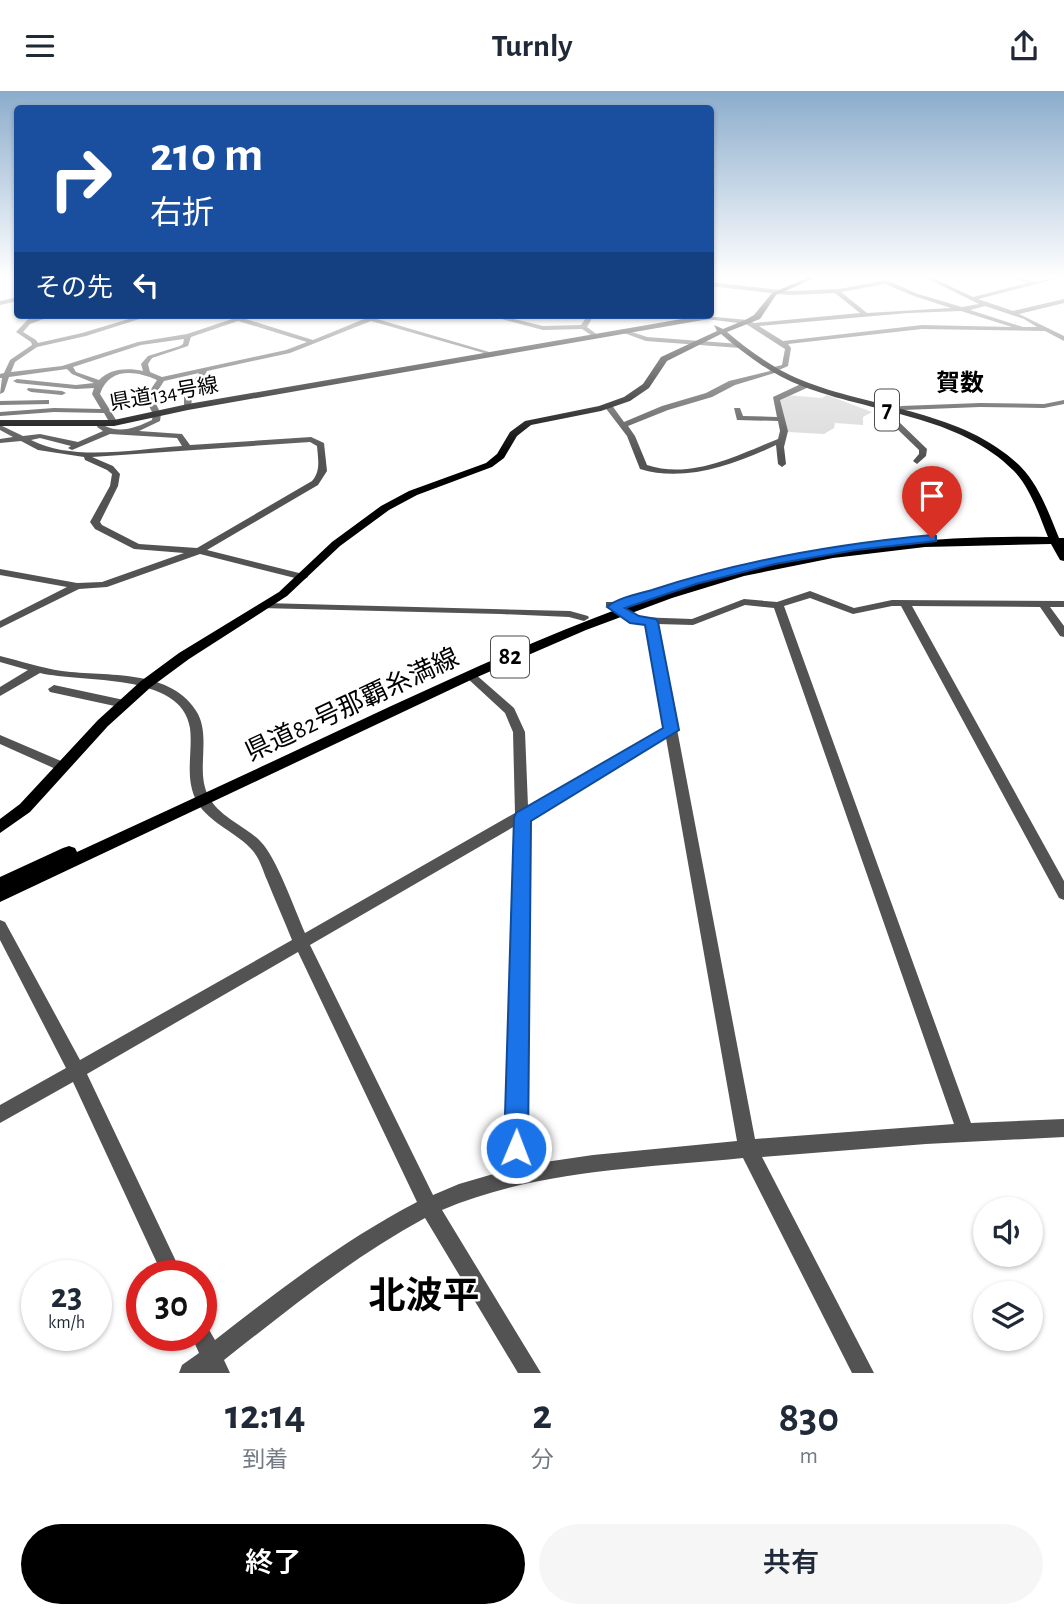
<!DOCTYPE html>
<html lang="ja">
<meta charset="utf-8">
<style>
:root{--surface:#fff;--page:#f6f6f7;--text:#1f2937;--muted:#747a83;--accent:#000}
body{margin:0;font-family:"Alegreya Sans","Noto Sans JP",sans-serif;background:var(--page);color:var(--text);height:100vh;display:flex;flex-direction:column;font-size:26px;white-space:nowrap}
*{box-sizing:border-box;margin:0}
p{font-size:23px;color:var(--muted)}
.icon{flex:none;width:38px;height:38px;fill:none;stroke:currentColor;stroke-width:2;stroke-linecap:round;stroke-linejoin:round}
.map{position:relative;height:1282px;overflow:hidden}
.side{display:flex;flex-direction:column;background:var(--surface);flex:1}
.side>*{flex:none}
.banner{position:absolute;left:14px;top:14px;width:700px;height:214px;border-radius:7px;box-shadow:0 2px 5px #0004;background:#1a4fa0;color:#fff;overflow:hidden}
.tools{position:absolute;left:973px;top:1106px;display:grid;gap:14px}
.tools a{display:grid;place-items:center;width:70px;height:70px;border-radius:50%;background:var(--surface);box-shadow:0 2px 5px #0004;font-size:35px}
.speed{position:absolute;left:21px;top:1169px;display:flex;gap:14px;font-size:35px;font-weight:700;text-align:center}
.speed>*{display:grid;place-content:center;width:91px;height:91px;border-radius:50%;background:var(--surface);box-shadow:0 2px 5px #0004;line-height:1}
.speed small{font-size:18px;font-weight:400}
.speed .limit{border:10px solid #d22;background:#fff;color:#111}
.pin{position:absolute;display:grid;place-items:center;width:60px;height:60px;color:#fff;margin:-72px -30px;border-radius:50% 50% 50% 0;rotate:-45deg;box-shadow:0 0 7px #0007}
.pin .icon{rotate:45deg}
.me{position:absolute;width:77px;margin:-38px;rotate:1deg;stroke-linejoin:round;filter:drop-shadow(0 0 5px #0008)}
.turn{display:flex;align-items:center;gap:24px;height:147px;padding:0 21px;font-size:32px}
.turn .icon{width:91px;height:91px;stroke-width:2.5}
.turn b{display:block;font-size:49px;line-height:60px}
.then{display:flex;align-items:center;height:66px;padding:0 21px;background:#0003;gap:14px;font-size:26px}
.eta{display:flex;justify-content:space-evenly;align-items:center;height:119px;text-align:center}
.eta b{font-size:42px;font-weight:600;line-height:49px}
.button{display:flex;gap:14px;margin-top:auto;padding:14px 21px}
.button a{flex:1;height:80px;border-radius:42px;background:var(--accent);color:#fff;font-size:28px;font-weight:600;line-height:80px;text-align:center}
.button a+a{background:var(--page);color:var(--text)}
header{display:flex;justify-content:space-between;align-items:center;height:91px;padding:0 21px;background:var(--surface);font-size:32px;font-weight:600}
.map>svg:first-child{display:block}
.green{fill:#dadada}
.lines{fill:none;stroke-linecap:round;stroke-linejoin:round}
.minor{fill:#535353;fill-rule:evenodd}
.major{fill:#000;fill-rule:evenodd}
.route{fill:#1a73e8;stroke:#114b97;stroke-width:2}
.labels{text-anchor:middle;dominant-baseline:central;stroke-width:5;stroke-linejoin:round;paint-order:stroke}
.far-street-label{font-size:21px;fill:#000;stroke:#fff}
.far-quarter-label{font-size:24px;font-weight:bold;fill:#000;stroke:#fff}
.shield{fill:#fff;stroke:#4c4c4c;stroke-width:2}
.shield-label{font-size:24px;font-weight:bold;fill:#000}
.street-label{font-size:26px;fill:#000;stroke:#fff}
.near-quarter-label{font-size:37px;font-weight:bold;fill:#000;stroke:#fff}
</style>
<header><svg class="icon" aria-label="menu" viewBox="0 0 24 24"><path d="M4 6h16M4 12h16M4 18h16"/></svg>Turnly<svg class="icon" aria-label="share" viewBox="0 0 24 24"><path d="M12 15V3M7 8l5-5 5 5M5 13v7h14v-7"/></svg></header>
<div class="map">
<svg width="1064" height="1282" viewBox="0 0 1064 1282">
<rect width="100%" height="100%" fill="#fff"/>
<path class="green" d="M 786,304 L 822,307 L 827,304 L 872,321 L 863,326 L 863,334 L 835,332 L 834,337 L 824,343 L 788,341 L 779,309 Z"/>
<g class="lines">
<path class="minor" d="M 924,186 L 931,186 L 973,206 L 1028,192 L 1010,186 L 1019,186 L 1035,191 L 1064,186 L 978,208 L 1013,220 L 1064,208 L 1064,212 L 1019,223 L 1064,245 L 1064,250 L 1045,240 L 922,238 L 788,253 L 791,257 L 788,275 L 779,279 L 778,281 L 735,294 L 712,306 L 668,319 L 628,335 L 635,345 L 647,374 C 691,389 738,364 778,348 L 780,340 L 778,330 L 737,329 L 734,317 L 740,317 L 743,325 L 777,326 L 773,306 L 803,292 L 809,292 L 809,296 L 780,309 L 788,340 L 784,356 L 786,373 L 782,376 L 778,373 L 776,354 C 736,373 685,392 640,378 L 627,345 L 604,315 L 611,313 L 624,331 L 662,315 L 706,302 L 729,290 L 770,280 L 770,277 L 782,274 L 785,258 L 746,233 L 706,228 L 704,225 L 748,229 L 754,232 L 860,222 L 835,202 L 789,204 L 710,195 L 710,191 L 789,200 L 839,198 L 886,189 L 918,203 L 962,216 L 979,213 ZM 885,193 L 914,205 L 951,217 L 867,222 L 841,201 ZM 985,215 L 1024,228 L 1037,236 L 1023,236 L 970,219 ZM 961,220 L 1012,236 L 922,234 L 783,250 L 759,235 L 908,222 Z
M 18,206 L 18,210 L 0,214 L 0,210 Z
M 32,224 L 38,224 L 36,227 L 55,224 L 30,233 L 23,241 L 36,249 L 38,252 L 82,242 L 142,224 L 152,224 L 86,245 L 37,256 L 15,271 L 11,281 L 62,275 L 138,251 L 187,243 L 232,228 L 228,226 L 228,224 L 233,224 L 313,249 L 364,228 L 353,224 L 370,226 L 384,224 L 377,228 L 496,263 L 491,264 L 371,230 L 290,262 L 207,280 L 192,306 L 191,318 L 184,316 L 184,306 L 199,282 L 164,290 L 153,307 L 161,323 L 160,330 L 139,340 L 182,343 L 190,354 L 311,346 L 324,352 L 327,380 L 318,394 L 207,459 L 307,484 L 308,486 L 303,489 L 200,463 L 107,496 L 79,498 L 0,537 L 0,530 L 67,496 L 0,484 L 0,478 L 77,492 L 102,491 L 184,462 L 134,458 L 95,438 L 90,431 L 110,395 L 112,383 L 107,379 L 85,369 L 84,366 L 38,359 L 21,350 L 0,352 L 0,348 L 13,346 L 0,339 L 0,334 L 23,345 L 40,343 L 78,351 L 103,340 L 97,336 L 100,330 L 106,330 L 105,335 C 121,343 137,336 152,329 L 153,323 L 145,307 L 157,289 C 134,279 109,277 100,303 L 118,332 L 117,334 L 111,334 L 104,322 L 54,321 L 0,325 L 0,321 L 54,317 L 101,318 L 92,303 L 94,297 L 76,298 L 17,292 L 13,290 L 17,288 L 76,294 L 94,292 L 72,283 L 67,278 L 9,286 L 4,301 L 0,303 L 2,287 L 0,287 L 0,283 L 4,282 L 10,269 L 32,254 L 31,251 L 16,241 ZM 238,230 L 307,251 L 286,259 L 162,286 L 150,281 L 148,273 L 152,267 L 188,255 L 191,246 ZM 184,248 L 183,253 L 180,255 L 148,265 L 141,273 L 143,280 C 128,277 111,277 99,289 L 76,281 L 73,276 L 141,254 ZM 110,343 L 177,347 L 182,355 C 135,358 74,371 31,349 L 40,347 L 71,355 L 68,357 L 72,359 ZM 310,351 L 317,355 C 318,368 321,380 312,390 L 197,457 L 139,453 L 102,434 L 100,431 L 118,395 L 120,383 L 113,375 L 92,366 Z
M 487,224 L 498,224 L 543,235 L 581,234 L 588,224 L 594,224 L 587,236 L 599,245 L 594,246 L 582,238 L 543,239 Z
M 623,238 L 647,246 L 740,253 L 743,255 L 740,257 L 646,250 L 621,241 L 621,239 Z
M 28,297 L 62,300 L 66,302 L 62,304 L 31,301 L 27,299 Z
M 46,309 L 49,309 L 49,313 L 0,314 L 0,310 Z
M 1064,309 L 1064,313 L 1044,317 L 980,316 L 903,319 L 894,324 L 896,328 L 927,358 L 926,365 L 917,373 L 913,370 L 919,363 L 919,359 L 890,331 L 886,323 L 901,315 L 980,312 L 1044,313 Z
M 810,500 L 854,517 L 892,509 L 1064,510 L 1064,516 L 1050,516 L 1064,535 L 1064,546 L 1060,545 L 1040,516 L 912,515 L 1064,790 L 1064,809 L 1059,807 L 901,515 L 892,515 L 853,523 L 810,507 L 784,515 L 971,1032 L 1064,1028 L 1064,1046 L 926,1053 L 762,1066 L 874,1282 L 852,1282 L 743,1067 C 643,1077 536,1079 442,1119 L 541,1282 L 518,1282 L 425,1127 C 353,1166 289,1218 224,1269 L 230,1282 L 179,1282 L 182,1274 L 199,1262 L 191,1244 L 201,1244 L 201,1234 L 208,1237 L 215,1249 C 279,1199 344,1149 417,1111 L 298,861 L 87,983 L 183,1185 L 163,1185 L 73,991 L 0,1032 L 0,1014 L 66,977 L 0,849 L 0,829 L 5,831 L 80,969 L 292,849 C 284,829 275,809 267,789 C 263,780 260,768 253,760 C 237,741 210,733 197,711 C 184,687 193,662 190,637 C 182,581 82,592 40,582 L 0,605 L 0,596 L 28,579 L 0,571 L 0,565 C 21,570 41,577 62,580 C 106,586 173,577 198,623 C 211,649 195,681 209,706 C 219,726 246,735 261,751 C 276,766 295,819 305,842 L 515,722 L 513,641 L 505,622 L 466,586 L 464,584 L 466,582 L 474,582 L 514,617 L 525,641 L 528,715 L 664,637 L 646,533 L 631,531 L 606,515 L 606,511 L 614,511 L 637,526 L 692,528 L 744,508 L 777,511 ZM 745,514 L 774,517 L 954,1033 L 755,1048 L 657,533 L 693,534 ZM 666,647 L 737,1050 L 593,1064 L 525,1074 L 529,727 ZM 515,735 L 507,1079 L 459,1093 L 433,1104 L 310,854 Z
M 264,512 L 570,520 L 588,525 L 589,527 L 584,530 L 569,526 L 501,523 L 260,517 L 260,513 Z
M 54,594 L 124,609 L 130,613 L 124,617 L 50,601 L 48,598 Z
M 0,644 L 68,673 L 69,676 L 63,680 L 58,679 L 0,653 Z"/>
<path class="major" d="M 809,186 L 817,186 L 776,204 L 760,228 L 727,241 C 752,262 778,281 809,292 C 878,318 966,321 1021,376 C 1040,396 1049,423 1059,447 L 1064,447 L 1064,470 L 1060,469 L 1051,453 L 925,456 L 833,467 L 744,485 L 672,507 L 586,539 L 475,587 L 0,811 L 0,786 L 63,757 L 69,755 L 75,757 L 77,761 C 181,713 285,665 389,616 C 503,564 617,511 739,480 C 840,454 944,444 1048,446 C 1039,424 1031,398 1014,380 C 959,324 871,322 802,295 C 772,284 746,264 721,243 L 667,270 L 649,297 L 630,310 L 601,320 L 531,334 L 517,345 L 504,367 L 492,376 L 417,404 L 389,419 L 340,455 L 287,505 L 189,568 L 151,596 L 108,635 L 30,721 L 0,742 L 0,728 L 20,713 L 98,629 L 141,590 L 179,562 L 279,501 L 332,451 L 381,415 L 409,400 L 486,372 L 497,363 L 510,341 L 525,330 L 599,315 L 624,306 L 643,293 L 661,266 L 717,240 L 714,234 L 723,238 L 745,229 L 754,224 L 772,202 Z
M 705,224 L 709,224 L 709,228 L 188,319 L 114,335 L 0,335 L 0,329 L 114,329 L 188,313 Z"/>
</g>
<linearGradient id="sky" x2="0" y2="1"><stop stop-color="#8baccc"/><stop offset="0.51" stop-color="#fff"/><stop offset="1" stop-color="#fff" stop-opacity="0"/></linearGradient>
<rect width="1064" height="365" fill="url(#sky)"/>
<path class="route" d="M 932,444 L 936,445 L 936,450 L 856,459 L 775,473 L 696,493 L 625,517 L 639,525 L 656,528 L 658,531 L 679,639 L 531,730 L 528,1057 L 524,1065 L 516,1069 L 508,1065 L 504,1057 L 514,727 L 516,722 L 663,637 L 645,534 L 630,532 L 607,516 C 617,507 638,503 652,499 C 743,469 836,453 932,444 Z"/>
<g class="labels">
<g class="far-street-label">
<text transform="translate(164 303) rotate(-10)">県道134号線</text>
</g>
<g class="far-quarter-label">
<text x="960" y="293">賀数</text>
</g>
<g class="shield">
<rect x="875" y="298.5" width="24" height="41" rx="5"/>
<rect x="491" y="545.5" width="38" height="41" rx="5"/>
</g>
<g class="shield-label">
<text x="887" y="319">7</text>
<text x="510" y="566">82</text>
</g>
<g class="street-label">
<text transform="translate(352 614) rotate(-25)">県道82号那覇糸満線</text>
</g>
<g class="near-quarter-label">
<text x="424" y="1205">北波平</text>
</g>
</g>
</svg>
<div class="tools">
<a><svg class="icon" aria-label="sound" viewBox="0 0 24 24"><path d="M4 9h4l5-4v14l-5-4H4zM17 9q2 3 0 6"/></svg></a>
<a><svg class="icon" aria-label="layers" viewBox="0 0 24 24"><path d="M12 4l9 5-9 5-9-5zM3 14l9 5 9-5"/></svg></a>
</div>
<div class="speed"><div>23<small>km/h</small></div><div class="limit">30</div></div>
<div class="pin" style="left:932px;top:447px;background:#d93025"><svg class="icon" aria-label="arrive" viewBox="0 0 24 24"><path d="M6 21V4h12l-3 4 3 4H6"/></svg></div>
<svg class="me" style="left:516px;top:1057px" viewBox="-20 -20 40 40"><circle r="17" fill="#1a73e8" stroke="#fff" stroke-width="3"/><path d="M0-11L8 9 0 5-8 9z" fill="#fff"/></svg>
<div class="banner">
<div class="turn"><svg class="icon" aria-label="right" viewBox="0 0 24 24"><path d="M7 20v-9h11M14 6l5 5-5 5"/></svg><div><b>210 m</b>右折</div></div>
<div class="then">その先<svg class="icon" aria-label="left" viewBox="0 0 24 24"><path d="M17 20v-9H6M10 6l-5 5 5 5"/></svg></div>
</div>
</div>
<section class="side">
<div class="eta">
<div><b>12:14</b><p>到着</p></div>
<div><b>2</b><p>分</p></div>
<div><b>830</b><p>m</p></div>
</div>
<div class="button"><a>終了</a><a>共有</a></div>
</section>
